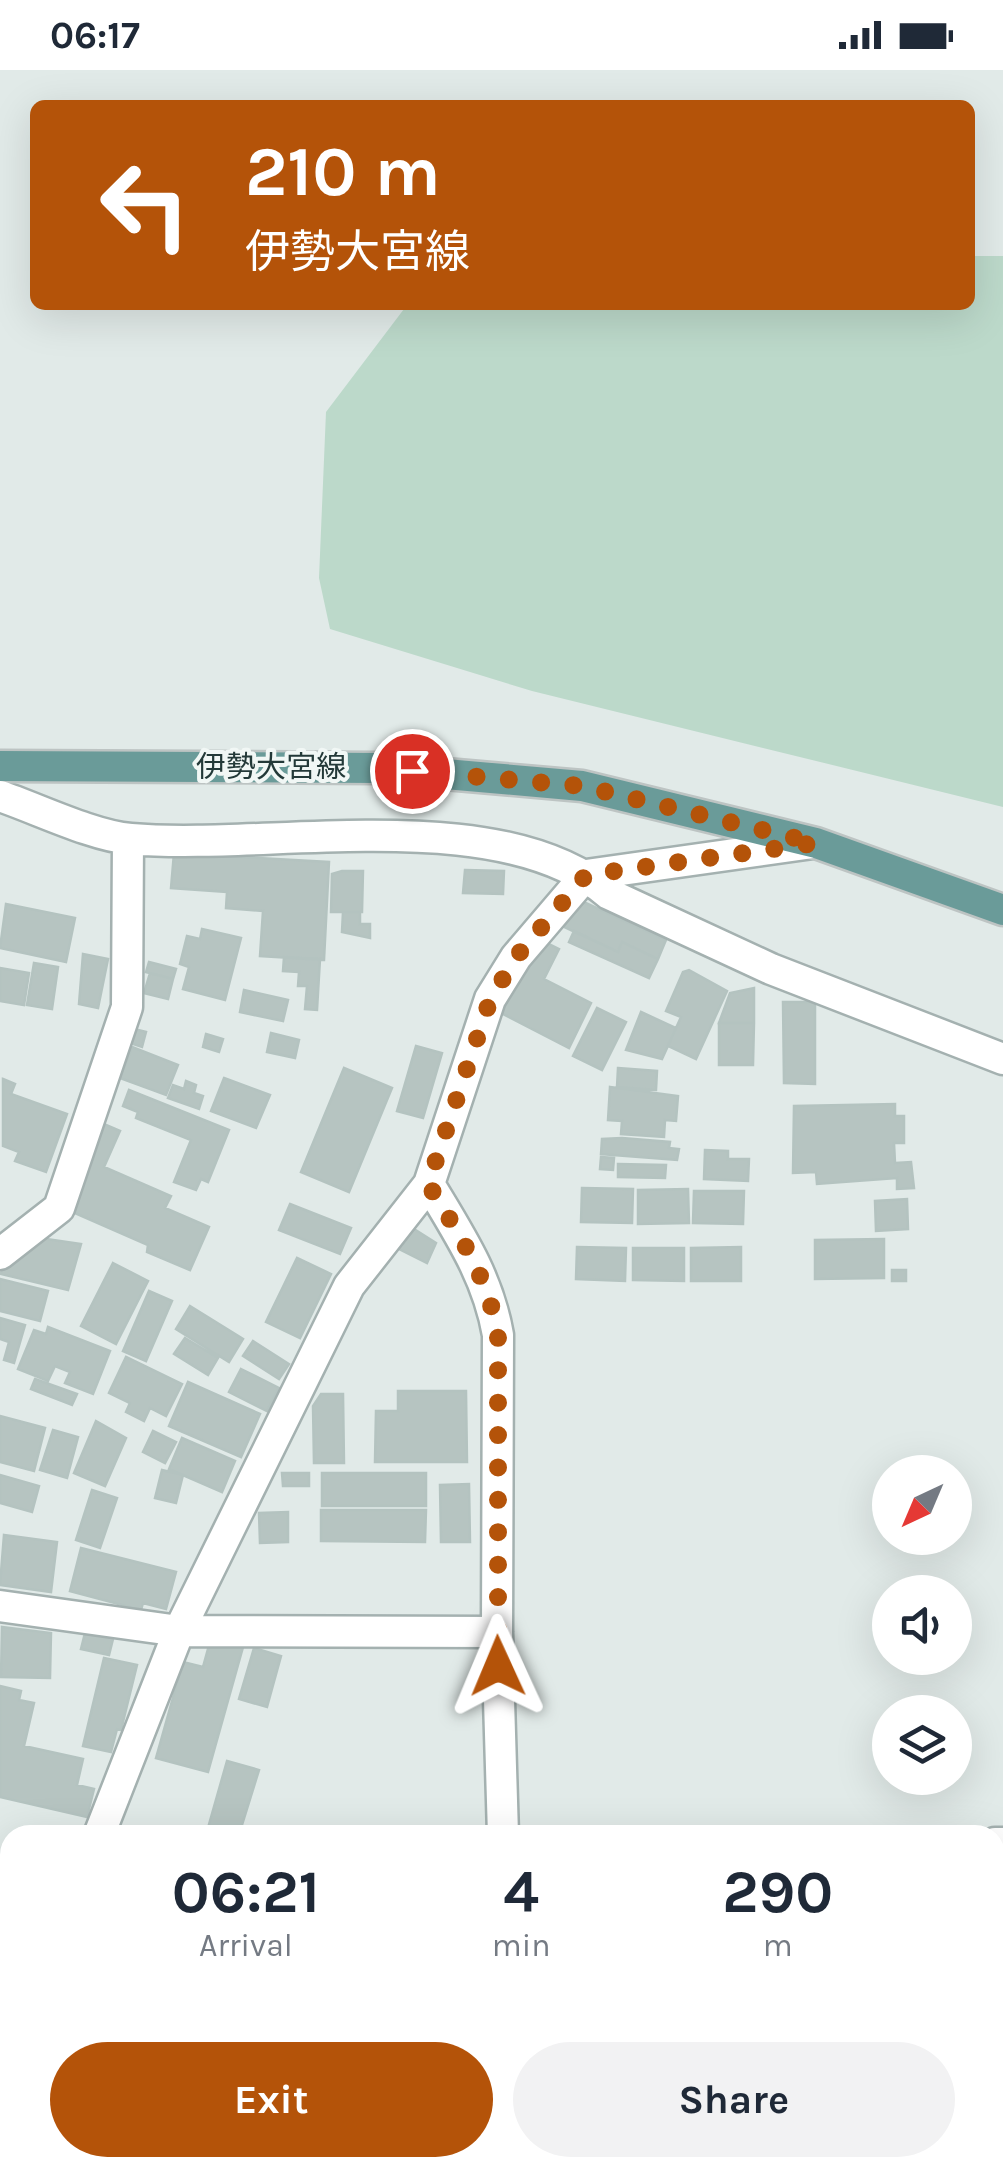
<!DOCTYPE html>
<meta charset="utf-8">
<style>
:root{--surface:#fff;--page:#f2f2f3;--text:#1f2937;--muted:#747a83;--accent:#b45309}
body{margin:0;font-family:Karla,"Noto Sans JP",sans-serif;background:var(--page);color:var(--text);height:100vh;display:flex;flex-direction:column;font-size:38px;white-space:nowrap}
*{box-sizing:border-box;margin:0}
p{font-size:32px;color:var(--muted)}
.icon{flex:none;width:55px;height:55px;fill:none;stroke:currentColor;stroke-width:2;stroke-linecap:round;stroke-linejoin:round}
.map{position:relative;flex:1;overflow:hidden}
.side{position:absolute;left:0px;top:1755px;width:1005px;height:352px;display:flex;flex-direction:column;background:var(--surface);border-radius:30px 30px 0 0;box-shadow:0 10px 40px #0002}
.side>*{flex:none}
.banner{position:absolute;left:30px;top:30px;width:945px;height:210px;border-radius:15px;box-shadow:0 10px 40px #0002;background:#b45309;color:#fff;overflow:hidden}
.needle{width:65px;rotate:224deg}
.controls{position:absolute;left:872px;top:1385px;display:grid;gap:20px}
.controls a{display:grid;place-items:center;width:100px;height:100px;border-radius:50%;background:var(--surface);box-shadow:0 10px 40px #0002;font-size:50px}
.pin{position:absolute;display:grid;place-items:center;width:85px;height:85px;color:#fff;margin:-42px;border:5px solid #fff;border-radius:50%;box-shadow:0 2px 10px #0007}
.me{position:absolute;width:110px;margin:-55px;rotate:359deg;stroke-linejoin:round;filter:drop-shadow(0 0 8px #0008)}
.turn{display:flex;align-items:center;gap:35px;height:210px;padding:0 50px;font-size:45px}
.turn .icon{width:130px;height:130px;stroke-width:2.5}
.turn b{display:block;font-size:70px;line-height:85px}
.eta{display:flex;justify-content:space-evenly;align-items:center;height:170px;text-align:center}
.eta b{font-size:60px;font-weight:700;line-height:70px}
.primary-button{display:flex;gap:20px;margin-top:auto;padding:20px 50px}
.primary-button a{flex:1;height:115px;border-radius:60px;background:var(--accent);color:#fff;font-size:40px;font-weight:700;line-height:115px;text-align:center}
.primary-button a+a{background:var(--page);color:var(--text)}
.status{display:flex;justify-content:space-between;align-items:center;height:70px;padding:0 50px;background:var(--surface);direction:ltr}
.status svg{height:28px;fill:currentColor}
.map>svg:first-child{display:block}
.green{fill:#bcd9ca}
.building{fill:#b6c4c1;stroke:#b4c3c0;stroke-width:2.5}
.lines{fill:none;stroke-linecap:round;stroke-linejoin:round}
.minor-casing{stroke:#a4b1b0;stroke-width:35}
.major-casing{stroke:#bdc4c3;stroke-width:35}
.minor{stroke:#fff;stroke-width:30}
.major{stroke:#6a9b99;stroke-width:30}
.route{stroke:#b45309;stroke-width:18;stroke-dasharray:0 32.4}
.labels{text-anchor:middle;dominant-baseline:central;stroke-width:8;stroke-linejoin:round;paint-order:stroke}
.street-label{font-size:30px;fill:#233938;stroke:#f1f7f5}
</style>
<div class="status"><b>06:17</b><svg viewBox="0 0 49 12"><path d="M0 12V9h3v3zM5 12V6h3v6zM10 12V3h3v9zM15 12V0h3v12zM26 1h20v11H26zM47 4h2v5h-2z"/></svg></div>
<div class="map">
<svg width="1003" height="2107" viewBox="0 0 1003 2107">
<rect width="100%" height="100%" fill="#e1eae8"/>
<path class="green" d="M 970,186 L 1003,186 L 1003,737 L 532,621 L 330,559 L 319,508 L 326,342 L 407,235 L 970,235 Z"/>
<path class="building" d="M 174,783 L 329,792 L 324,890 L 260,886 L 263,841 L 226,838 L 227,822 L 171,818 Z
M 465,800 L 504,801 L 503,824 L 463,823 Z
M 342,801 L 363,801 L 362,842 L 331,842 L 332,804 Z
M 577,829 L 666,870 L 658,889 L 622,872 L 618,882 L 564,857 Z
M 6,834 L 75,848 L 66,892 L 0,878 Z
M 343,842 L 360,842 L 360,854 L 370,854 L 370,868 L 342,862 Z
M 202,859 L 241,868 L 225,930 L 183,919 L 189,897 L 180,894 L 187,866 L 200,869 Z
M 574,861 L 618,882 L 622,872 L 658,889 L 649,908 L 569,872 Z
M 539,869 L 559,879 L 544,909 L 591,933 L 569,978 L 501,943 Z
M 83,884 L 108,889 L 98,938 L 79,934 Z
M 284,887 L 320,889 L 317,940 L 305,939 L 307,916 L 298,916 L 299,902 L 283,901 Z
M 149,892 L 176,899 L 173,909 L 146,902 Z
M 34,893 L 58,897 L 52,939 L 27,935 Z
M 0,898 L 29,903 L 24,935 L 0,931 Z
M 689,900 L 727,921 L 696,989 L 668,976 L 681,947 L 666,941 L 683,902 Z
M 150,903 L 173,909 L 168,929 L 144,923 Z
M 754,918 L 754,953 L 719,953 L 730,923 Z
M 244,920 L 288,930 L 283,951 L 240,942 Z
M 783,932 L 815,932 L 815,1014 L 784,1013 Z
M 597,938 L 626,952 L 602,1000 L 573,986 Z
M 641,942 L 676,958 L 662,989 L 626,980 Z
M 719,953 L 754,953 L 753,995 L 719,995 Z
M 134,959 L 146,962 L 142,977 L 130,973 Z
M 271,963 L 299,970 L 295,988 L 267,982 Z
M 206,964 L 223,969 L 219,982 L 203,977 Z
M 416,976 L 442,983 L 423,1048 L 397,1041 Z
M 132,977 L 178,995 L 166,1025 L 120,1008 Z
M 344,998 L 392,1018 L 349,1122 L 301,1102 Z
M 618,998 L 657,1001 L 656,1020 L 617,1017 Z
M 224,1008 L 270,1025 L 256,1058 L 211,1041 Z
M 3,1009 L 15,1014 L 11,1024 L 67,1044 L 46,1102 L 15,1091 L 19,1082 L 3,1076 Z
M 186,1011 L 196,1015 L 194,1023 L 203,1026 L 199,1039 L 168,1028 L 173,1015 L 184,1019 Z
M 610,1017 L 678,1026 L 676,1051 L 665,1050 L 664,1067 L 621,1064 L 622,1051 L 608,1050 Z
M 129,1020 L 229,1060 L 208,1112 L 201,1109 L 196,1120 L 174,1112 L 191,1070 L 136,1048 L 138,1042 L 123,1036 Z
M 895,1034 L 895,1046 L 904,1046 L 904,1073 L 894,1073 L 895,1093 L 911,1092 L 914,1118 L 897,1119 L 897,1108 L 817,1114 L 816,1102 L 793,1103 L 794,1036 Z
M 99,1052 L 120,1061 L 104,1097 L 171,1126 L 165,1138 L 209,1157 L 190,1200 L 147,1182 L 148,1175 L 68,1140 Z
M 622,1068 L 670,1072 L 669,1078 L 679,1079 L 677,1090 L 601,1084 L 602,1069 Z
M 705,1080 L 728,1081 L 728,1089 L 749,1089 L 748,1111 L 704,1109 Z
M 601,1087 L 614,1088 L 613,1100 L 600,1099 Z
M 618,1094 L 666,1095 L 665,1108 L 618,1107 Z
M 582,1118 L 633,1119 L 632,1153 L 581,1152 Z
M 688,1119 L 689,1153 L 638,1154 L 638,1120 Z
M 694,1121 L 744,1121 L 743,1154 L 693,1153 Z
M 907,1129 L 908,1159 L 876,1161 L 875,1131 Z
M 290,1134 L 351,1158 L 340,1184 L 279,1160 Z
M 403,1152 L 436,1173 L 427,1193 L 391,1175 Z
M 26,1166 L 81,1174 L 68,1220 L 1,1204 L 4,1188 Z
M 884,1169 L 884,1208 L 815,1209 L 815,1170 Z
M 577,1177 L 626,1178 L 625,1211 L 576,1209 Z
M 741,1177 L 741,1211 L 691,1211 L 691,1178 Z
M 633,1178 L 684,1178 L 684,1211 L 633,1210 Z
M 297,1188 L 331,1204 L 300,1268 L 266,1252 Z
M 113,1193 L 148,1211 L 116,1274 L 81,1256 Z
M 892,1200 L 906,1200 L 906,1211 L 892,1211 Z
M 0,1209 L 48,1221 L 40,1251 L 0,1241 Z
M 149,1221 L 172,1231 L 146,1291 L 123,1281 Z
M 190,1236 L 243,1269 L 229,1292 L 176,1259 Z
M 0,1248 L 25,1255 L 14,1293 L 4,1290 L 9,1272 L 0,1269 Z
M 48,1257 L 110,1281 L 93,1324 L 65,1313 L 70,1302 L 55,1296 L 48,1311 L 18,1299 L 34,1260 L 46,1264 Z
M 185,1268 L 218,1288 L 208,1305 L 174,1284 Z
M 253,1271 L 289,1294 L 279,1309 L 243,1286 Z
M 126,1287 L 182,1314 L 166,1346 L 150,1338 L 144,1351 L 126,1342 L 130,1333 L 109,1323 Z
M 241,1299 L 279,1318 L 267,1341 L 229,1322 Z
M 35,1309 L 77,1324 L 72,1335 L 31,1319 Z
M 188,1312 L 260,1344 L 241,1387 L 169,1356 Z
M 398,1321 L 466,1321 L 467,1392 L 375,1392 L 376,1341 L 398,1341 Z
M 321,1324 L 343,1324 L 344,1393 L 314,1393 L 313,1336 Z
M 0,1346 L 45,1358 L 34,1401 L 0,1392 Z
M 96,1351 L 126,1368 L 105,1416 L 74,1403 Z
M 53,1360 L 78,1367 L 67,1408 L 40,1400 Z
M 153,1361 L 176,1372 L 165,1393 L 143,1382 Z
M 182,1368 L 235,1391 L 222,1422 L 169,1399 Z
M 162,1400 L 183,1405 L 176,1433 L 155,1428 Z
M 282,1403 L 309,1403 L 309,1416 L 283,1416 Z
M 322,1403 L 426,1403 L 426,1436 L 322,1436 Z
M 0,1405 L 39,1416 L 32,1442 L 0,1433 Z
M 469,1414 L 470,1472 L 441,1472 L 440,1415 Z
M 92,1420 L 117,1428 L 100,1478 L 76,1470 Z
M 321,1440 L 426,1440 L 425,1472 L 321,1471 Z
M 288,1442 L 288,1472 L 260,1473 L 259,1443 Z
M 4,1465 L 57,1472 L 51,1522 L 0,1515 Z
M 81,1478 L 176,1502 L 166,1539 L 143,1533 L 141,1540 L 70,1521 Z
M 2,1557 L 51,1563 L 50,1608 L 1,1607 Z
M 86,1559 L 114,1565 L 109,1585 L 81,1579 Z
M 211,1568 L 243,1577 L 208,1702 L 156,1688 L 183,1592 L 203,1597 Z
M 254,1578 L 281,1586 L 267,1637 L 239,1629 Z
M 104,1588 L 137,1595 L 121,1660 L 117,1659 L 111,1682 L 83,1676 Z
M 0,1616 L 21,1621 L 19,1630 L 34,1633 L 24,1676 L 83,1689 L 77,1715 L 94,1719 L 87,1747 L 0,1727 Z
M 227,1691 L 259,1700 L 242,1755 L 248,1757 L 245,1765 L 206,1765 Z"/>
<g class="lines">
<defs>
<path id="minor" d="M 0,726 C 38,739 93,766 131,769 C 268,781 499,730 609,824 L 771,899 L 1003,989
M 429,1114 C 459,1164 488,1207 498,1265 L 497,1562 L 503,1765
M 0,1184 L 59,1138 L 127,937 L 128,769
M 0,1536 L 179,1561 L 497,1562
M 99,1765 L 179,1561 L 349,1216 L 429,1114 L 490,929 L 516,887 L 586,805 L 813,773
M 995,1773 L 1003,1773
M 0,2037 L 10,2007
M 505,2098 L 505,2107"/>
<path id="major" d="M 0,696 L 377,698 L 582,716 L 816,773 L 1003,840"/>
</defs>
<use href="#minor" class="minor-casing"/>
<use href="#major" class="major-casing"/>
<use href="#minor" class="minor"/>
<use href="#major" class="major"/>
</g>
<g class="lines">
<path class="route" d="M 412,701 L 582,716 L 816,773 L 586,805 L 516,887 L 490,930 L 428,1114 C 459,1164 488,1207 498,1265 L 498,1596"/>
</g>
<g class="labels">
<g class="street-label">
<text x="271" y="697">伊勢大宮線</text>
</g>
</g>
</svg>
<div class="controls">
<a><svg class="needle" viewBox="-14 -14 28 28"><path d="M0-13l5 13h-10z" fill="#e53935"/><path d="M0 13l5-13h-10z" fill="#747a83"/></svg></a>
<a><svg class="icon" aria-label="sound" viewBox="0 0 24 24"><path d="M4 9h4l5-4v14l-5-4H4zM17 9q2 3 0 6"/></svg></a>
<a><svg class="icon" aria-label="layers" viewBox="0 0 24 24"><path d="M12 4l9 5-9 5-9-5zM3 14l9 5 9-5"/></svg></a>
</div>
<div class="pin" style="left:412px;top:701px;background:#d93025"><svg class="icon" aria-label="arrive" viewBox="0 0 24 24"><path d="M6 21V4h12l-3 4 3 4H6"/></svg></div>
<svg class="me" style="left:498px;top:1596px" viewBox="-20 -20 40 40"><path d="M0-17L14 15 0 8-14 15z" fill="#b45309" stroke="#fff" stroke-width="4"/></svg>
<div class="banner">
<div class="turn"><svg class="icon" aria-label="left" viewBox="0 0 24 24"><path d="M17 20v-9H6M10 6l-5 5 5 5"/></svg><div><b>210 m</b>伊勢大宮線</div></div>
</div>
<section class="side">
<div class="eta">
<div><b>06:21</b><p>Arrival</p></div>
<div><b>4</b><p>min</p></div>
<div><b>290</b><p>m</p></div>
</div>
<div class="primary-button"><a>Exit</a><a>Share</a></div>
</section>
</div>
